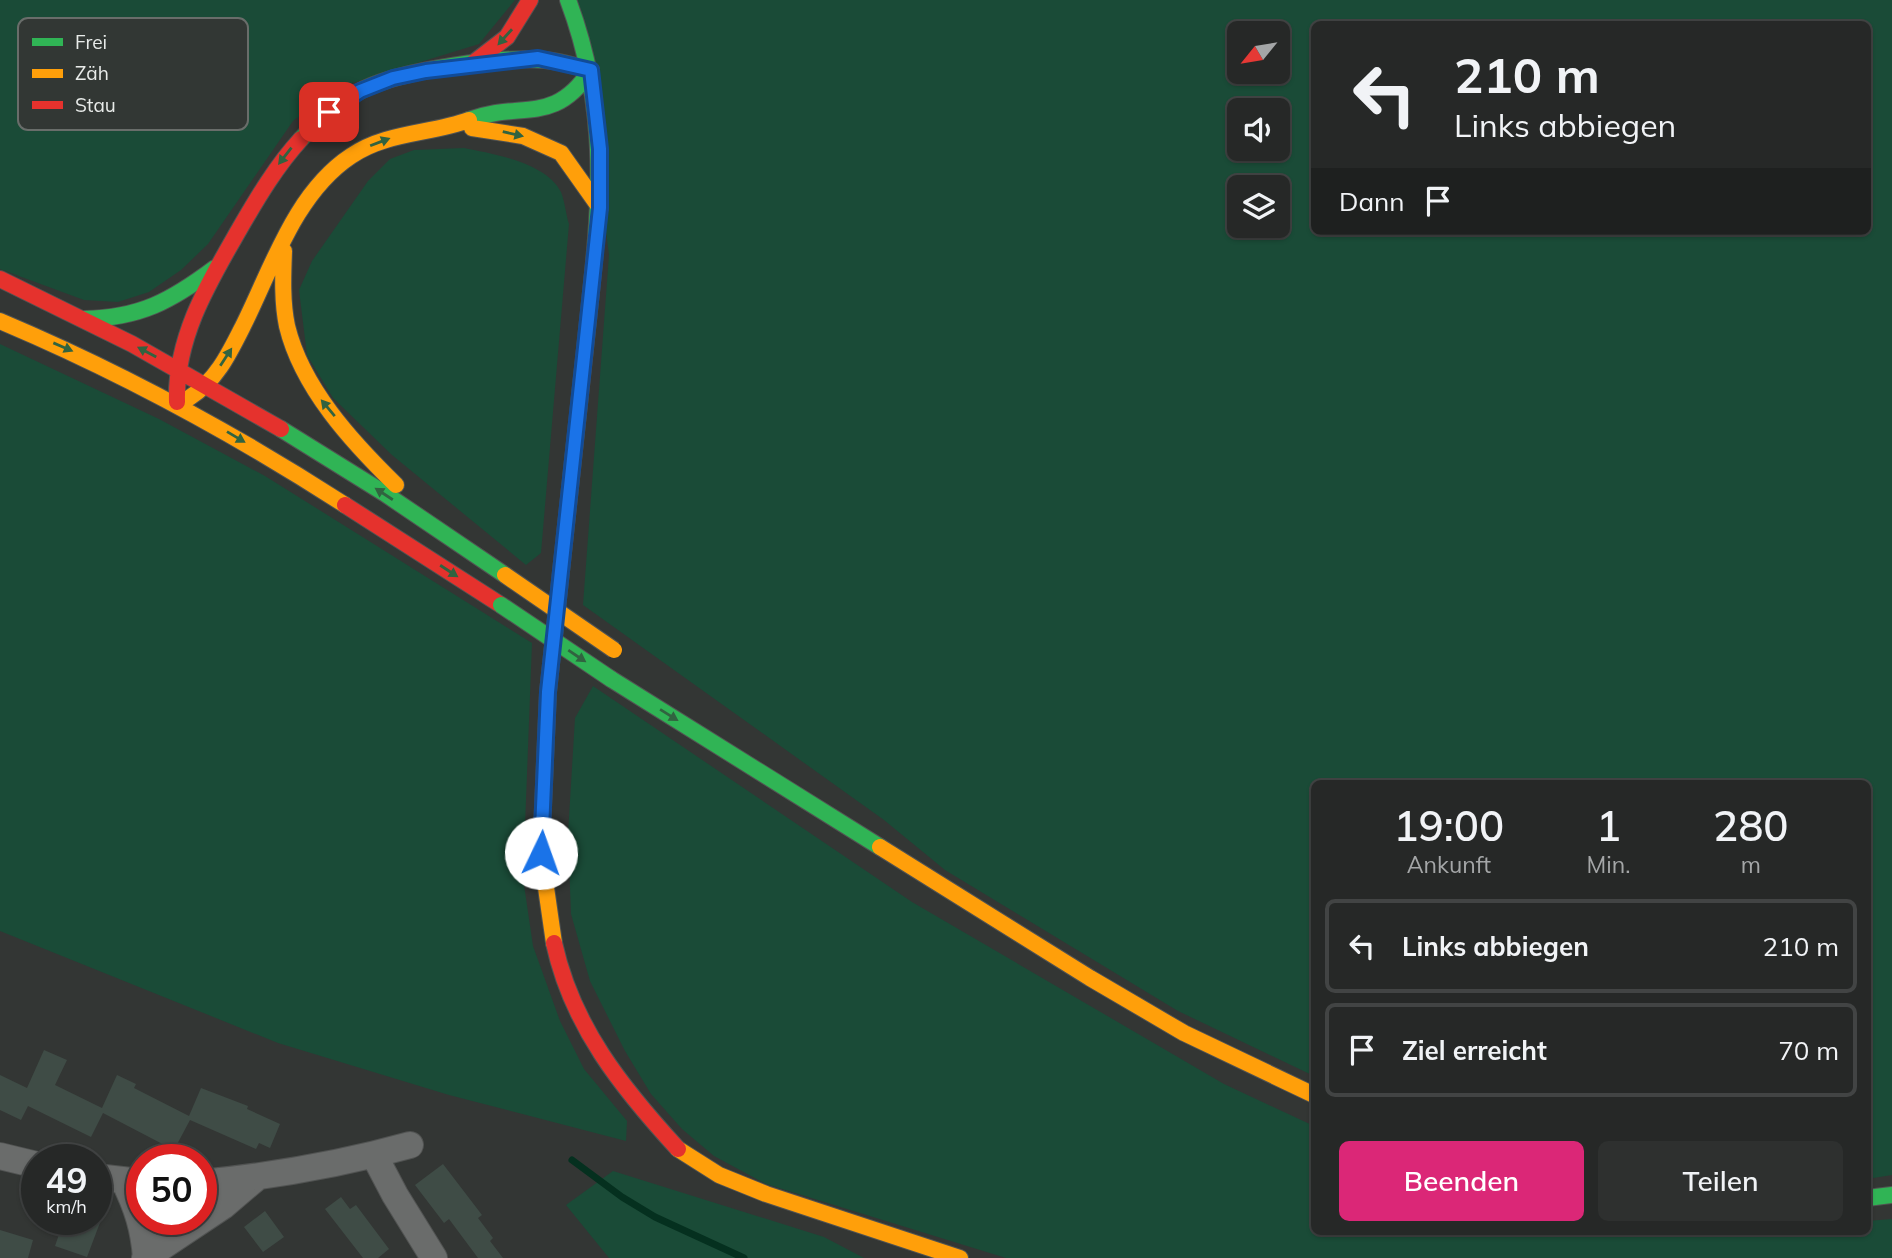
<!DOCTYPE html>
<html lang="de">
<meta charset="utf-8">
<style>
:root{--surface:#262827;--page:#2e302f;--text:#f1f3f6;--muted:#a4a6a7;--line:#424444;--accent:#db2777}
body{margin:0;font-family:Mulish,sans-serif;background:var(--page);color:var(--text);height:100vh;display:flex;flex-direction:column;font-size:26px;white-space:nowrap}
*{box-sizing:border-box;margin:0}
p{font-size:23px;color:var(--muted)}
.icon{flex:none;width:38px;height:38px;fill:none;stroke:currentColor;stroke-width:2;stroke-linecap:round;stroke-linejoin:round}
.map{position:relative;flex:1;overflow:hidden}
.panel{position:absolute;left:1311px;top:780px;width:560px;height:455px;display:flex;flex-direction:column;background:var(--surface);border-radius:10px;box-shadow:0 2px 5px #0004,0 0 0 2px var(--line)}
.panel>*{flex:none}
.guide{position:absolute;left:1311px;top:21px;width:560px;height:214px;border-radius:10px;box-shadow:0 2px 5px #0004,0 0 0 2px var(--line);background:#262827;color:var(--text);overflow:hidden}
.needle{width:46px;rotate:240deg}
.buttons{position:absolute;left:1227px;top:21px;display:grid;gap:14px}
.buttons a{display:grid;place-items:center;width:63px;height:63px;border-radius:10px;background:var(--surface);box-shadow:0 2px 5px #0004,0 0 0 2px var(--line);font-size:35px}
.speed{position:absolute;left:21px;top:1144px;display:flex;gap:14px;font-size:35px;font-weight:700;text-align:center}
.speed>*{display:grid;place-content:center;width:91px;height:91px;border-radius:50%;background:var(--surface);box-shadow:0 2px 5px #0004,0 0 0 2px var(--line);line-height:1}
.speed small{font-size:18px;font-weight:400}
.speed .limit{border:10px solid #d22;background:#fff;color:#111}
.pin{position:absolute;display:grid;place-items:center;width:60px;height:60px;color:#fff;margin:-30px;border-radius:14px;box-shadow:0 4px 10px #0006}
.me{position:absolute;width:77px;margin:-38px;rotate:3deg;stroke-linejoin:round;filter:drop-shadow(0 0 5px #0008)}
.turn{display:flex;align-items:center;gap:24px;height:147px;padding:0 28px;font-size:32px}
.turn .icon{width:91px;height:91px;stroke-width:2.5}
.turn b{display:block;font-size:49px;line-height:60px}
.then{display:flex;align-items:center;height:66px;padding:0 28px;background:#0003;gap:14px;font-size:26px}
.eta{display:flex;justify-content:space-evenly;align-items:center;height:119px;text-align:center}
.eta b{font-size:42px;font-weight:600;line-height:49px}
.action{display:flex;gap:14px;margin-top:auto;padding:14px 28px}
.action a{flex:1;height:80px;border-radius:10px;background:var(--accent);color:#fff;font-size:28px;font-weight:600;line-height:80px;text-align:center}
.action a+a{background:var(--page);color:var(--text)}
ul{padding:0;list-style:none}
li{display:flex;align-items:center;gap:21px;height:94px;margin:0 14px 10px;padding:0 14px;border:4px solid var(--line);border-radius:10px}
li div{flex:1}
li b{display:block;font-size:26px}
li em{font-style:normal}
.map>svg:first-child{display:block}
.green{fill:#1a4b37;fill-rule:evenodd}
.lines{fill:none;stroke-linecap:round;stroke-linejoin:round}
.stream{stroke:#05301f;stroke-width:7}
.building{fill:#3f4c46}
.street-casing{stroke:#515352;stroke-width:28}
.fast-casing{stroke:#515352;stroke-width:18}
.slow-casing{stroke:#515352;stroke-width:18}
.jam-casing{stroke:#515352;stroke-width:18}
.street{stroke:#6a6c6b;stroke-width:26}
.fast{stroke:#30b455;stroke-width:16}
.slow{stroke:#ff9f0a;stroke-width:16}
.jam{stroke:#e5322d;stroke-width:16}
.fast-bridge-casing{stroke:#515352;stroke-width:18;stroke-linecap:butt}
.slow-bridge-casing{stroke:#515352;stroke-width:18;stroke-linecap:butt}
.fast-bridge{stroke:#30b455;stroke-width:16}
.slow-bridge{stroke:#ff9f0a;stroke-width:16}
.oneway{fill:#316340}
.route-casing{stroke:#114b97;stroke-width:18}
.route{stroke:#1a73e8;stroke-width:12}
.key{fill:#323734;stroke:#696d6a;stroke-width:2}
.key-label{font-size:19px;fill:#e8ebe9}
</style>
<div class="map">
<svg width="1892" height="1258" viewBox="0 0 1892 1258">
<rect width="100%" height="100%" fill="#333634"/>
<path class="green" d="M 0,0 L 515,0 L 479,44 L 336,88 L 293,121 L 208,244 L 181,270 L 149,292 L 118,302 L 84,300 L 0,269 Z
M 577,0 L 1892,0 L 1892,1175 L 1867,1179 L 1867,784 L 1314,784 L 1314,1076 L 1178,1011 L 945,870 L 884,820 L 583,605 L 609,255 ZM 1314,24 L 1867,24 L 1867,231 L 1314,231 ZM 1239,33 L 1278,33 L 1278,72 L 1239,72 ZM 1239,110 L 1278,110 L 1278,149 L 1239,149 ZM 1239,187 L 1278,187 L 1278,226 L 1239,226 Z
M 464,148 C 493,154 546,162 561,192 C 565,202 566,215 569,224 L 541,553 L 526,565 L 392,455 L 333,398 L 307,355 L 299,290 L 312,261 L 368,181 L 390,159 L 414,150 Z
M 0,344 L 159,419 L 265,476 L 532,643 L 523,878 L 533,946 L 560,1021 L 584,1069 L 627,1121 L 626,1141 L 449,1095 L 278,1043 L 0,931 Z
M 593,686 L 912,902 L 1224,1084 L 1314,1126 L 1314,1232 L 1867,1232 L 1867,1221 L 1892,1219 L 1892,1258 L 1006,1258 L 766,1184 L 714,1156 L 682,1129 L 651,1094 L 625,1051 L 590,981 L 571,914 L 568,834 L 575,718 Z
M 613,1171 L 824,1237 L 864,1258 L 609,1258 L 566,1205 Z"/>
<g class="lines">
<path class="stream" d="M 572,1160 L 622,1197 L 655,1217 L 744,1258"/>
</g>
<path class="building" d="M 44,1050 L 67,1060 L 55,1085 L 102,1108 L 117,1075 L 136,1084 L 134,1088 L 189,1116 L 201,1088 L 248,1106 L 247,1109 L 280,1124 L 270,1148 L 259,1143 L 256,1149 L 190,1120 L 174,1150 L 103,1113 L 91,1137 L 28,1106 L 21,1120 L 0,1110 L 0,1075 L 27,1088 Z
M 443,1164 L 482,1215 L 478,1218 L 493,1238 L 490,1241 L 503,1258 L 478,1258 L 449,1219 L 444,1223 L 415,1185 Z
M 341,1197 L 350,1209 L 356,1205 L 389,1249 L 378,1258 L 363,1258 L 325,1209 Z
M 265,1211 L 284,1237 L 263,1252 L 244,1227 Z
M 64,1220 L 101,1220 L 87,1257 L 55,1246 Z
M 0,1230 L 33,1240 L 28,1258 L 0,1258 Z"/>
<g class="lines">
<defs>
<path id="street" d="M 374,1155 L 395,1195 L 434,1258
M 0,1156 L 37,1165
M 96,1177 L 140,1182
M 124,1181 C 137,1207 144,1229 146,1258
M 201,1183 C 272,1176 342,1164 410,1145
M 145,1258 L 223,1206 L 256,1178"/>
<path id="fast" d="M 568,0 C 614,122 598,224 585,349
M 469,120 C 521,100 553,127 591,70
M 301,139 C 319,119 340,101 364,89 C 404,70 499,56 544,60 C 560,61 575,66 591,70
M 84,319 C 140,318 171,301 215,268
M 281,429 L 384,493 L 505,575
M 611,679 L 880,847
M 1867,1198 L 1892,1195"/>
<path id="slow" d="M 472,128 L 523,136 L 561,153 L 600,208
M 284,251 C 283,276 282,302 287,326 C 302,388 352,442 396,485
M 0,321 C 121,372 235,434 345,505
M 189,398 C 216,381 229,354 243,326 C 272,268 295,193 351,156 C 386,132 431,134 469,120
M 880,847 L 1090,978 L 1184,1033 L 1314,1095
M 554,943 L 541,853 L 548,692 L 585,349
M 678,1149 L 719,1175 L 766,1194 L 960,1258"/>
<path id="jam" d="M 472,64 L 507,37 L 530,0
M 0,279 L 132,344 L 281,429
M 177,402 C 175,337 209,282 240,228 C 258,197 277,165 301,139
M 345,505 L 501,605
M 554,943 C 572,1026 622,1088 678,1149"/>
</defs>
<use href="#street" class="street-casing"/>
<use href="#fast" class="fast-casing"/>
<use href="#slow" class="slow-casing"/>
<use href="#jam" class="jam-casing"/>
<use href="#street" class="street"/>
<use href="#fast" class="fast"/>
<use href="#slow" class="slow"/>
<use href="#jam" class="jam"/>
<defs>
<path id="fast-bridge" d="M 501,605 L 611,679"/>
<path id="slow-bridge" d="M 505,575 L 614,650"/>
</defs>
<use href="#fast-bridge" class="fast-bridge-casing"/>
<use href="#slow-bridge" class="slow-bridge-casing"/>
<use href="#fast-bridge" class="fast-bridge"/>
<use href="#slow-bridge" class="slow-bridge"/>
</g>
<defs><path id="oneway-solid" d="M-6-.8H1V-3.2L6.5 0L1 3.2V.8H-6Z" transform="scale(1.75)"/></defs>
<g class="oneway">
<use href="#oneway-solid" transform="translate(505 37) rotate(132)"/>
<use href="#oneway-solid" transform="translate(513 134) rotate(13)"/>
<use href="#oneway-solid" transform="translate(380 142) rotate(-21)"/>
<use href="#oneway-solid" transform="translate(285 156) rotate(128)"/>
<use href="#oneway-solid" transform="translate(63 347) rotate(23)"/>
<use href="#oneway-solid" transform="translate(147 352) rotate(-152)"/>
<use href="#oneway-solid" transform="translate(226 357) rotate(-57)"/>
<use href="#oneway-solid" transform="translate(328 408) rotate(-130)"/>
<use href="#oneway-solid" transform="translate(236 437) rotate(31)"/>
<use href="#oneway-solid" transform="translate(384 494) rotate(-147)"/>
<use href="#oneway-solid" transform="translate(449 571) rotate(33)"/>
<use href="#oneway-solid" transform="translate(577 656) rotate(34)"/>
<use href="#oneway-solid" transform="translate(669 715) rotate(32)"/>
</g>
<g class="lines">
<defs>
<path id="route" d="M 329,112 L 360,91 L 393,78 L 426,71 L 538,58 L 591,70 L 600,149 L 600,208 L 548,692 L 541,853"/>
</defs>
<use href="#route" class="route-casing"/>
<use href="#route" class="route"/>
</g>
<rect x="18" y="18" width="230" height="112" rx="10" class="key"/>
<rect x="32" y="38" width="31" height="8" fill="#30b455"/>
<rect x="32" y="69" width="31" height="9" fill="#ff9f0a"/>
<rect x="32" y="101" width="31" height="8" fill="#e5322d"/>
<g class="key-label">
<text x="75" y="49">Frei</text>
<text x="75" y="80">Zäh</text>
<text x="75" y="112">Stau</text>
</g>
</svg>
<div class="buttons">
<a><svg class="needle" viewBox="-14 -14 28 28"><path d="M0-13l5 13h-10z" fill="#e53935"/><path d="M0 13l5-13h-10z" fill="#a4a6a7"/></svg></a>
<a><svg class="icon" aria-label="sound" viewBox="0 0 24 24"><path d="M4 9h4l5-4v14l-5-4H4zM17 9q2 3 0 6"/></svg></a>
<a><svg class="icon" aria-label="layers" viewBox="0 0 24 24"><path d="M12 4l9 5-9 5-9-5zM3 14l9 5 9-5"/></svg></a>
</div>
<div class="speed"><div>49<small>km/h</small></div><div class="limit">50</div></div>
<div class="pin" style="left:329px;top:112px;background:#d93025"><svg class="icon" aria-label="arrive" viewBox="0 0 24 24"><path d="M6 21V4h12l-3 4 3 4H6"/></svg></div>
<svg class="me" style="left:541px;top:853px" viewBox="-20 -20 40 40"><circle r="19" fill="#fff"/><path d="M0-13L10 11 0 6-10 11z" fill="#1a73e8"/></svg>
<div class="guide">
<div class="turn"><svg class="icon" aria-label="left" viewBox="0 0 24 24"><path d="M17 20v-9H6M10 6l-5 5 5 5"/></svg><div><b>210 m</b>Links abbiegen</div></div>
<div class="then">Dann<svg class="icon" aria-label="arrive" viewBox="0 0 24 24"><path d="M6 21V4h12l-3 4 3 4H6"/></svg></div>
</div>
<section class="panel">
<div class="eta">
<div><b>19:00</b><p>Ankunft</p></div>
<div><b>1</b><p>Min.</p></div>
<div><b>280</b><p>m</p></div>
</div>
<ul>
<li><svg class="icon" aria-label="left" viewBox="0 0 24 24"><path d="M17 20v-9H6M10 6l-5 5 5 5"/></svg><div><b>Links abbiegen</b></div><em>210 m</em></li>
<li><svg class="icon" aria-label="arrive" viewBox="0 0 24 24"><path d="M6 21V4h12l-3 4 3 4H6"/></svg><div><b>Ziel erreicht</b></div><em>70 m</em></li>
</ul>
<div class="action"><a>Beenden</a><a>Teilen</a></div>
</section>
</div>
